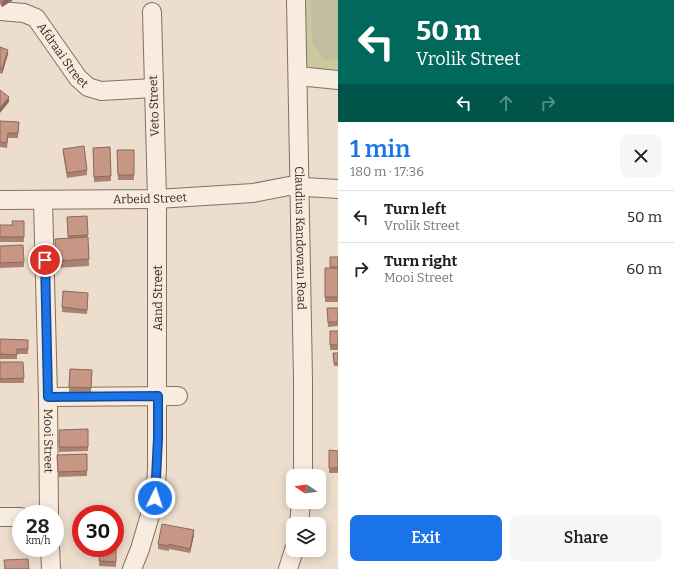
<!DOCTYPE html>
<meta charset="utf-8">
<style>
:root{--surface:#fff;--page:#f6f6f6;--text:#222;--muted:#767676;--line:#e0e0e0;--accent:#1a73e8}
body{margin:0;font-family:Bitter,serif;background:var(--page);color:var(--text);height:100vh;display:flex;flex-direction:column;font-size:15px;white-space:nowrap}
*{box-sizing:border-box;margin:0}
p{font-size:13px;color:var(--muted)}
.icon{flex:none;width:22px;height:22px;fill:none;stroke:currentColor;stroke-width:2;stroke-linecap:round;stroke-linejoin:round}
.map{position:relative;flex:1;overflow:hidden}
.sheet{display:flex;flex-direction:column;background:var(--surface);width:336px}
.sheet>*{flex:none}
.top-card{background:#00695c;color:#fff;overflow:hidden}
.needle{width:26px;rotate:283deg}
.tools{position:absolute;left:286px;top:469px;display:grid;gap:8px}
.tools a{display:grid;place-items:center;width:40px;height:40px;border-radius:8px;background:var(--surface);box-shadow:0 2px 10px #0003;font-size:20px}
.speed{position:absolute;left:12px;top:505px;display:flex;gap:8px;font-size:20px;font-weight:700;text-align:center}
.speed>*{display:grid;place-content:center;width:52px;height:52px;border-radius:50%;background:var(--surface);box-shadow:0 2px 10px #0003;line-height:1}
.speed small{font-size:10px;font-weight:400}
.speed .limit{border:6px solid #d22;background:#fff;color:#111}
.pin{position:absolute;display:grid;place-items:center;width:34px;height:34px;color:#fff;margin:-17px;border:2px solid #fff;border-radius:50%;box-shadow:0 1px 4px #0007}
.me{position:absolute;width:44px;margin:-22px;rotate:4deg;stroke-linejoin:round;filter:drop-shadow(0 0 3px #0008)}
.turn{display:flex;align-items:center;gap:14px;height:84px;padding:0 12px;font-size:18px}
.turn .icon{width:52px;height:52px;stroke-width:2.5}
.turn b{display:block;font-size:28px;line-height:34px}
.lanes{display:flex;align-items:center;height:38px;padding:0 12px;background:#0003;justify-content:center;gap:20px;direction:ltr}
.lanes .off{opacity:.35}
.round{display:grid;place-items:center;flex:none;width:42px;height:42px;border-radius:8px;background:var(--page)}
.headline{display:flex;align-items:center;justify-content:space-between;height:68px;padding:0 12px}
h1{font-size:24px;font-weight:600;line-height:30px;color:var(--accent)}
.action{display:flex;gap:8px;margin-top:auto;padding:8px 12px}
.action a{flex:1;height:46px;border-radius:8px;background:var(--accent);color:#fff;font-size:16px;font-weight:600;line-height:46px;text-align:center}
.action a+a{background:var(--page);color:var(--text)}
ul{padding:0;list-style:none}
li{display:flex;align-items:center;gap:12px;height:52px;padding:0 12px;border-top:1px solid var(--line)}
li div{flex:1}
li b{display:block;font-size:15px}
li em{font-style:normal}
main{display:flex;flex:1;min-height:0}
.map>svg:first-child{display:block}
.green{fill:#cac8a0}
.cemetery{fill:#c0be9e}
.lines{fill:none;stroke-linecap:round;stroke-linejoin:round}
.minor-casing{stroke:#886f61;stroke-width:20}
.minor{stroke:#f7ecdf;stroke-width:18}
.wall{fill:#ab8172}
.shaded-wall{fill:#8b695d}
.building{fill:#c79685;stroke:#8b695d}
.route-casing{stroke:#114b97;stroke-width:10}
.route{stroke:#1a73e8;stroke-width:7}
.labels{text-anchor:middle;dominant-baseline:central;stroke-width:4;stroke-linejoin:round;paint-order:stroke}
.street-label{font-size:12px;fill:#3a2a23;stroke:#f4e9db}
</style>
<main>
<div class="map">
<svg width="338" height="569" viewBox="0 0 338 569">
<rect width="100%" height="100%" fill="#ecddcc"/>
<path class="green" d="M 296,0 L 338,0 L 338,80 L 298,76 Z"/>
<path class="cemetery" d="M 311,0 L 338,0 L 338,60 L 323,59 L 312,41 Z"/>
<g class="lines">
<defs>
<g id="minor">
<path id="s1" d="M 296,0 L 303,379 L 303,476"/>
<path id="s2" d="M 0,11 L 24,13 L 36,18 L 78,78 L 88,87 L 101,91 L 154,88"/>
<path d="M 298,76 L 338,80"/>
<path id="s3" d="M 0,200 L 157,199 L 253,193 L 289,186 L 338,189"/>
<path id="s4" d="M 43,200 L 48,397 L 49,514"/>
<path d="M 48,397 L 178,396"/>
<path d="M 0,517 L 21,517"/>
<path d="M 299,524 L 301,502"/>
<path d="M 50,548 L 51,569"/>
<path d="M 132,569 L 140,549 L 155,498 L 157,469 L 157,199 L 152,12"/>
<path d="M 288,569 L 294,550"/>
</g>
</defs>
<use href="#minor" class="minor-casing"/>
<use href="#minor" class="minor"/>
</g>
<path class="wall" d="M 0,0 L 13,0 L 2,7 L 0,4 Z
M 0,47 L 8,54 L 2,74 L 0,73 Z
M 0,121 L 19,122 L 18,138 L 8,138 L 7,148 L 0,147 Z
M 110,147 L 111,181 L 94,182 L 93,148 Z
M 63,149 L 87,170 L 87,175 L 67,178 L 63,153 Z
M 117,150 L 134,150 L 134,180 L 118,180 Z
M 87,216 L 89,266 L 56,268 L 55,239 L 68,238 L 67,217 Z
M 24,221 L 24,242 L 0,242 L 0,225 L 13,225 Z
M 0,246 L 24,262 L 24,267 L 0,268 Z
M 330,257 L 338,257 L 338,302 L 325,302 L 325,268 L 330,268 Z
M 88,298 L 87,314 L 62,312 L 62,307 Z
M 327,308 L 338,308 L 338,326 L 328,327 Z
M 330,331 L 338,331 L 338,350 L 330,350 Z
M 0,339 L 28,340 L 28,354 L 17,354 L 17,359 L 0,359 Z
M 333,353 L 338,353 L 338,366 L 334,366 Z
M 0,362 L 23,362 L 24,383 L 0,383 Z
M 70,369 L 92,370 L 91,393 L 69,392 Z
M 88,429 L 88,451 L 59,452 L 59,430 Z
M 329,450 L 338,451 L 338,473 L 329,473 Z
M 87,454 L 87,476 L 58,477 L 57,455 Z
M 194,535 L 190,553 L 169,549 L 169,551 L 158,549 L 158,544 Z
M 116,543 L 116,567 L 99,566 L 100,548 Z"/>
<path class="shaded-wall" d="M 5,0 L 13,0 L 2,7 L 2,2 Z
M 8,50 L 8,54 L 2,74 L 2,69 Z
M 9,97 L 9,102 L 0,113 L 0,108 Z
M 194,530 L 194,535 L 190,553 L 190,549 Z"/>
<path class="building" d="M 0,47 L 8,50 L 2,69 L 0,68 Z
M 0,90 L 9,97 L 0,108 Z
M 0,121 L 19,122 L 18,133 L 8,133 L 7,143 L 0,142 Z
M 84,146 L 87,170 L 67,173 L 63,149 Z
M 110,147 L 111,176 L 94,177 L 93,148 Z
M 117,150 L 134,150 L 134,175 L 118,175 Z
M 87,216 L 88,235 L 68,236 L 67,217 Z
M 12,221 L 24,221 L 24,237 L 0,237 L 0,225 L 13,225 Z
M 88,237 L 89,259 L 56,261 L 55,239 Z
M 23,245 L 24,262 L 0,263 L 0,246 Z
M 330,257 L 338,257 L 338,267 L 330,267 Z
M 325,268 L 338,268 L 338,297 L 325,297 Z
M 63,291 L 88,293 L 87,310 L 62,307 Z
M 327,308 L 338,308 L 338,322 L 328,322 Z
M 330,331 L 338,331 L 338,345 L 330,345 Z
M 0,339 L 28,340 L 28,349 L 17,349 L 17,355 L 0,354 Z
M 333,353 L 338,353 L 338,363 L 334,363 Z
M 0,362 L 23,362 L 24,378 L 0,379 Z
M 70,369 L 92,370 L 91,388 L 69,387 Z
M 88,429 L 88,447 L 59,447 L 59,430 Z
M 329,450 L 338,451 L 338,468 L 329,468 Z
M 87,454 L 87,471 L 58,472 L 57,455 Z
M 162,524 L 194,530 L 190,549 L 169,544 L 169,546 L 158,544 Z
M 115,543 L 116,543 L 116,562 L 99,561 L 100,548 L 115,548 Z
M 28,559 L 29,569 L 5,569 L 4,560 Z"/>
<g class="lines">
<defs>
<path id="route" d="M 45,260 L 48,397 L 158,396 L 158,438 L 155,498"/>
</defs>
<use href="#route" class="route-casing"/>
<use href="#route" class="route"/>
</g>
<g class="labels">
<g class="street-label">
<text stroke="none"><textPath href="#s2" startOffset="83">Afdraai Street</textPath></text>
<text transform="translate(154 106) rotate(-92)">Veto Street</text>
<text stroke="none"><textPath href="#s3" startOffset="150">Arbeid Street</textPath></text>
<text stroke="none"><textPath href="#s1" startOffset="238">Claudius Kandovazu Road</textPath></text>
<text transform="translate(158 298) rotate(-90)">Aand Street</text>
<text stroke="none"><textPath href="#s4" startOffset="241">Mooi Street</textPath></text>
</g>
</g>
</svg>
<div class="tools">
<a><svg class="needle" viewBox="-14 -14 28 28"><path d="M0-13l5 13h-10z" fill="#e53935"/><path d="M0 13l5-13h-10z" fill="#767676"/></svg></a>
<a><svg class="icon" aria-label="layers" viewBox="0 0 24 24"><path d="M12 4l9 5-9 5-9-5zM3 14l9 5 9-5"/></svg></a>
</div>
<div class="speed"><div>28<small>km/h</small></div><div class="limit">30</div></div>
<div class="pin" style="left:45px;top:260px;background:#d93025"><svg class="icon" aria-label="arrive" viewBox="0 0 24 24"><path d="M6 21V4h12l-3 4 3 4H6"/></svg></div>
<svg class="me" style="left:155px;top:498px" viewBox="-20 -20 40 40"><circle r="17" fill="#1a73e8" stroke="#fff" stroke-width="3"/><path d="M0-11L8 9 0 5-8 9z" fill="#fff"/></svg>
</div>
<section class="sheet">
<div class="top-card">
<div class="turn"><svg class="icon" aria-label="left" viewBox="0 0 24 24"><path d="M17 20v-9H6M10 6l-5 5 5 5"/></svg><div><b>50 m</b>Vrolik Street</div></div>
<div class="lanes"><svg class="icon" aria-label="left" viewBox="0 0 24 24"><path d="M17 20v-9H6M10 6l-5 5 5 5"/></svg><svg class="icon off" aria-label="ahead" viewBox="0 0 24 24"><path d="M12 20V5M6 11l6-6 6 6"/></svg><svg class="icon off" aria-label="right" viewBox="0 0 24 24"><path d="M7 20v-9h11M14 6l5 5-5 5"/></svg></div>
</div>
<div class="headline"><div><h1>1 min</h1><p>180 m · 17:36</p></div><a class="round"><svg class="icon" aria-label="close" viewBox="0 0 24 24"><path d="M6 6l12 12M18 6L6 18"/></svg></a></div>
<ul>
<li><svg class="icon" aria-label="left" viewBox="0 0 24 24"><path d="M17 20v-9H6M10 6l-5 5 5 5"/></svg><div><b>Turn left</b><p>Vrolik Street</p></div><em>50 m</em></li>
<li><svg class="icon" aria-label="right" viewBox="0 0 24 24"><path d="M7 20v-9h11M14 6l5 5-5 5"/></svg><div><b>Turn right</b><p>Mooi Street</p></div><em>60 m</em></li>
</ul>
<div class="action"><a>Exit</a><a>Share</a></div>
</section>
</main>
